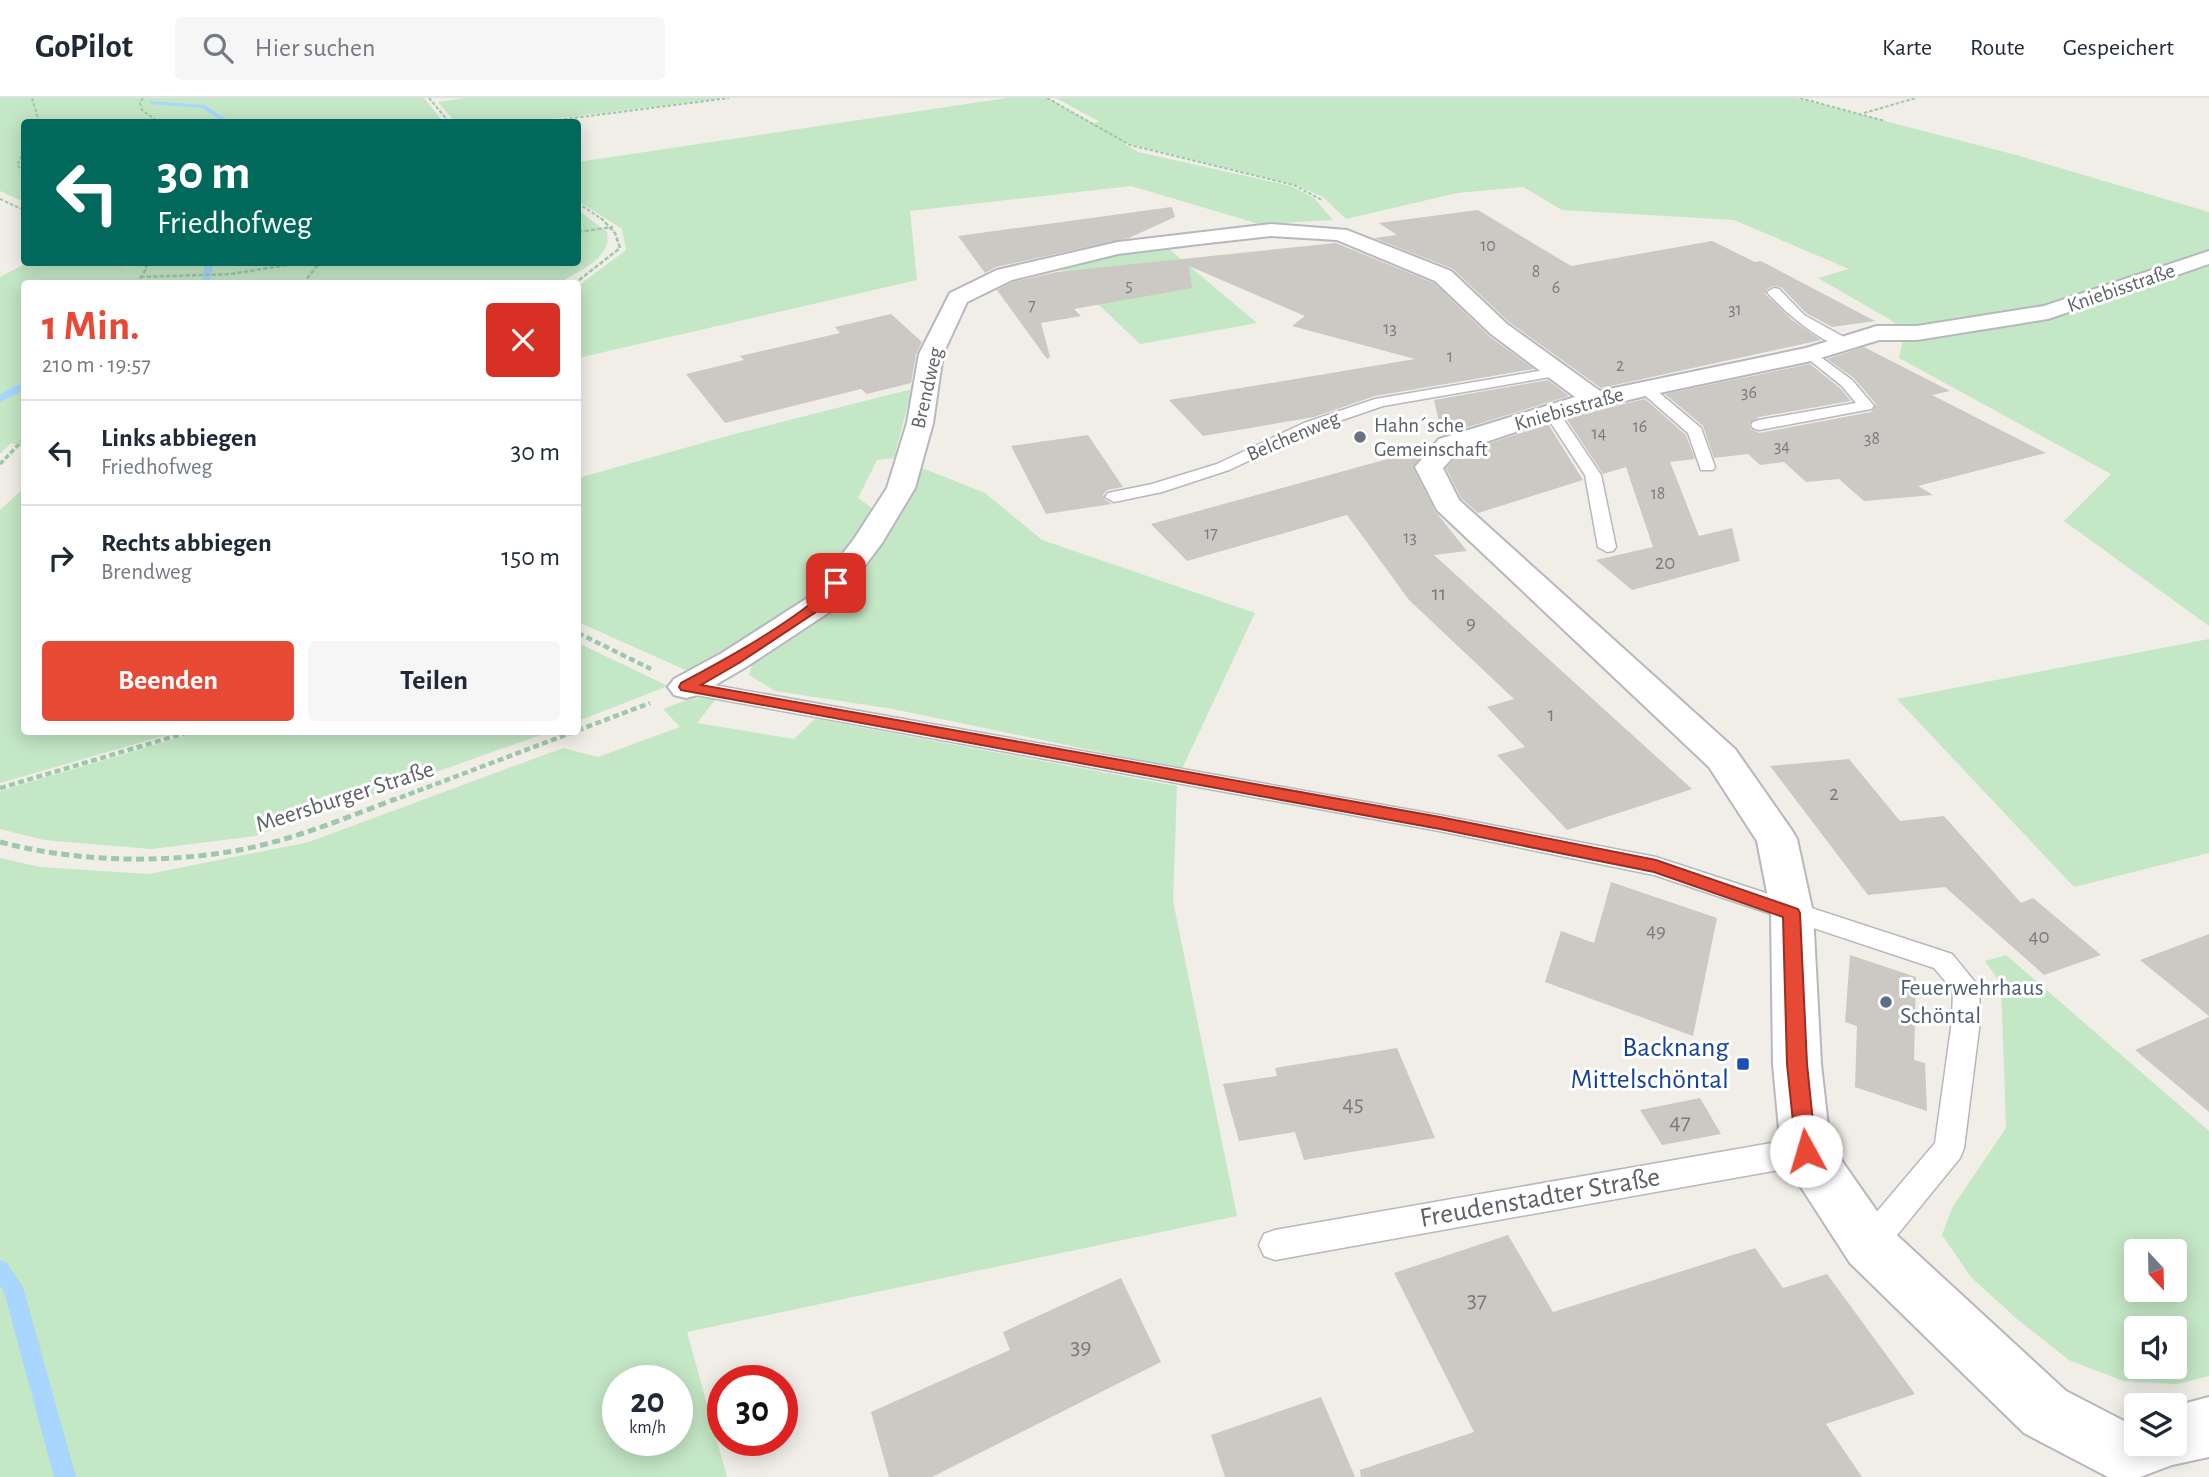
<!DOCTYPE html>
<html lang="de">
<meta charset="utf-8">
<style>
:root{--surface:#fff;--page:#f6f6f7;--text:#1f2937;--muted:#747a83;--line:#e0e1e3;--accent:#e84935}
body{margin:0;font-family:"Alegreya Sans",sans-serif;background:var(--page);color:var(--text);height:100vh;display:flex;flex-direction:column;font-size:26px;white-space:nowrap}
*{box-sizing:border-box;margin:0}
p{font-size:23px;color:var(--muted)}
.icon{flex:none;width:38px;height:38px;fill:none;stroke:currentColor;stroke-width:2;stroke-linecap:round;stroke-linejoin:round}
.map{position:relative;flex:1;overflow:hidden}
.sheet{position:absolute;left:21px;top:182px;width:560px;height:455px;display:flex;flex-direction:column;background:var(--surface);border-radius:7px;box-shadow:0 4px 18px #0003}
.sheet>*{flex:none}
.top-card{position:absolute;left:21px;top:21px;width:560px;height:147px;border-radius:7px;box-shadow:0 4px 18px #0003;background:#00695c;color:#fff;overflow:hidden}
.needle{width:46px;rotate:158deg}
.controls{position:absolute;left:2124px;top:1141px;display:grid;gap:14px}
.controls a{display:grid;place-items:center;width:63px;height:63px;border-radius:7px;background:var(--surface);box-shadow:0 4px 18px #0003;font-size:35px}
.speed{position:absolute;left:602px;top:1267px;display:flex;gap:14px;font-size:35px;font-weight:700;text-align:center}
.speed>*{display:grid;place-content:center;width:91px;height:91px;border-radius:50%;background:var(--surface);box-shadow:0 4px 18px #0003;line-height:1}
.speed small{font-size:18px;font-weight:400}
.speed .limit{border:10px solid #d22;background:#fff;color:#111}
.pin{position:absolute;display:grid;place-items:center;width:60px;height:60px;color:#fff;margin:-30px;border-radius:14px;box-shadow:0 4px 10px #0006}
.me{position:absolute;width:77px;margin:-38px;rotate:354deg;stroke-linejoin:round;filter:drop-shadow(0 0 5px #0008)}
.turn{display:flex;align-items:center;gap:24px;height:147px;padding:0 21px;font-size:32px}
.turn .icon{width:91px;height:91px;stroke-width:2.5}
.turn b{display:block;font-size:49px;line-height:60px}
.round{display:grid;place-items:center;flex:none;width:74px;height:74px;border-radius:7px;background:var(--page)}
.head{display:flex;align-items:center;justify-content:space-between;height:119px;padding:0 21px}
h1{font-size:42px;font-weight:700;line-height:52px;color:var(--accent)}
.action{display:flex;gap:14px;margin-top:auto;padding:14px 21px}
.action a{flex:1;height:80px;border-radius:7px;background:var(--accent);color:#fff;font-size:28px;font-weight:700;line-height:80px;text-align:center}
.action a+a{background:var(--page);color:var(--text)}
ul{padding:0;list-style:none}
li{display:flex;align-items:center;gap:21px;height:105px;padding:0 21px;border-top:2px solid var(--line)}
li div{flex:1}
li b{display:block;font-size:26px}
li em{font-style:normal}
header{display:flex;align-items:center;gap:42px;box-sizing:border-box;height:98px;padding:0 35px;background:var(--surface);border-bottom:2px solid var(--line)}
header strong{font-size:33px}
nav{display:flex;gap:38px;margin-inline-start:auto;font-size:24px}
.search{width:490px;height:63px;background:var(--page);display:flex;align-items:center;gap:18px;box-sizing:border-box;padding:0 24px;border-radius:7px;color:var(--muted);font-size:26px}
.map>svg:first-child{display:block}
.green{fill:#c4e7c5;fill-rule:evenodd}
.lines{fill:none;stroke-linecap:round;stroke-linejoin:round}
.stream{fill:#a8d6fe;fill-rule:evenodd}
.building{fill:#ccc8c4}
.service-casing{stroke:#b7b8bd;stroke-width:3}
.minor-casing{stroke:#b7b8bd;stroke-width:4}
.path-far4{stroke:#9dc8ab;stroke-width:2;stroke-dasharray:3.5 2;stroke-linecap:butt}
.path-far3{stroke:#9dc8ab;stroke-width:2.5;stroke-dasharray:4.5 2;stroke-linecap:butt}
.path-far2{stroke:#9dc8ab;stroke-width:3.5;stroke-dasharray:5 2.5;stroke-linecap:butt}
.path-far1{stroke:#9dc8ab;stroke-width:4.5;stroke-dasharray:6 3.5;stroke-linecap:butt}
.path{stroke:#9dc8ab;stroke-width:5;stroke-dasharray:8 4.5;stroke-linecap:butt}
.service{fill:#fff;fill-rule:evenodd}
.minor{fill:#fff;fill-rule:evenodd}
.route{fill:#e84935;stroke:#972f22;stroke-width:2}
.worship-dot{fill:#6b7280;stroke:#fff;stroke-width:2.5}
.service-dot{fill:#5c6f8a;stroke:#fff;stroke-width:2.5}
.transit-dot{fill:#1a4fb4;stroke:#fff;stroke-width:2.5}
.labels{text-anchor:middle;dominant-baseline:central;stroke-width:6;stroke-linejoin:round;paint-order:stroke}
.far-number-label{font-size:18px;fill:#7a7b7e}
.far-street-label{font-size:21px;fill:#5e6167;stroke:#fff}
.far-worship-label{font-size:21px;fill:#5b616d;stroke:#fff;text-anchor:start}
.number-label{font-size:21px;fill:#7a7b7e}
.street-label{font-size:24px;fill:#5e6167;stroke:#fff}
.service-label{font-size:24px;fill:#4e5e75;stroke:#fff;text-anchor:start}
.near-number-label{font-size:24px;fill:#7a7b7e}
.near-transit-label{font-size:28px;fill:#164399;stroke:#fff;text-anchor:end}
.near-street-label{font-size:28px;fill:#5e6167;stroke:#fff}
</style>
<header>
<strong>GoPilot</strong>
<div class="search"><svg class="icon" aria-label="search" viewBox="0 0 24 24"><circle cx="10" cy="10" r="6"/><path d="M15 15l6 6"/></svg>Hier suchen</div>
<nav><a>Karte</a><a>Route</a><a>Gespeichert</a></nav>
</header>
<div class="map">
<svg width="2209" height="1379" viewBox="0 0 2209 1379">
<rect width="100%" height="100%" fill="#f0eee7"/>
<path class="green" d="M 0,0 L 424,0 L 443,24 L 24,24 L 24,104 L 0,93 Z
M 466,0 L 722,0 L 529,24 L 455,24 L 438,4 Z
M 1007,0 L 1047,0 L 1092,25 L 1100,24 L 1056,0 L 1796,0 L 2016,57 L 2209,114 L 2209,528 L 2064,423 L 2111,376 L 1899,260 L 1904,237 L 1894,224 L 1818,180 L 1849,171 L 1734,122 L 1562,112 L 1523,89 L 1457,95 L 1346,121 L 1323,99 L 1296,87 L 1122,44 L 1138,54 L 1291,88 L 1314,100 L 1333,122 L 1259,126 L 1131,88 L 910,113 L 917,182 L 578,260 L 578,188 L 626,152 L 622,131 L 578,103 L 578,64 Z
M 578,112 L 607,134 C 613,160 579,172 560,185 L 24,186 L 24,350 L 11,345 L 0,356 L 0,179 L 27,165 L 123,164 L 126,169 L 143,164 L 578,164 Z
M 1168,150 L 1257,225 L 1140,246 L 1058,168 Z
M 912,291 L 894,360 L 877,362 L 858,400 L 876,413 L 808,503 L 690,574 L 578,524 L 578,380 L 731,337 Z
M 917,368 L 985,395 L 1042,442 L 1255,515 L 1182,671 L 893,611 L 775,593 L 749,577 L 752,567 L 831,512 L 899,418 L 914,387 Z
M 24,390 L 24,634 L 177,634 L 0,685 L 0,412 Z
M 2209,541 L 2209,755 L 2074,789 L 1897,601 Z
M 578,545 L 668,588 L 578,623 Z
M 707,599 L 715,602 L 697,625 L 794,641 L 815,621 L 1177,688 L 1173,803 L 1237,1118 L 687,1234 L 727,1379 L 0,1379 L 0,760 L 40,769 L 149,776 L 309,744 L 563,650 L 598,659 L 680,629 L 663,611 L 687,602 ZM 618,1283 L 677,1283 L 677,1342 L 618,1342 Z
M 198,634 L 549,634 L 255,738 L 151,751 L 44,742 L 0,731 L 0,693 Z
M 2006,857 L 2209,1033 L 2209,1278 L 2178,1286 L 2123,1283 L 2069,1262 L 2017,1221 L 1971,1179 L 1942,1137 L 1952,1110 L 2006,1030 L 2001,886 L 1985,863 ZM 2137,1153 L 2175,1153 L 2175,1192 L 2137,1192 ZM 2137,1230 L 2175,1230 L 2175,1269 L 2137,1269 Z"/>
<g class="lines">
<path class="stream" d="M 149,3 L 205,7 L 230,24 L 224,24 L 202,10 L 151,6 Z
M 206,164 L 214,164 L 209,186 L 201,186 Z
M 24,286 L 24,292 L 0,304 L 0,297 L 14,288 Z
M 0,1162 L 7,1165 L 23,1189 L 76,1379 L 54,1379 L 4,1194 L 0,1188 Z"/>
</g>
<path class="building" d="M 1172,109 L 1175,119 L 1129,140 L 996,169 L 985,175 L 958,138 Z
M 1478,112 L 1571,168 L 1712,143 L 1755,164 L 1761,163 L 1875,223 L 1832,229 L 1806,215 L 1781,189 L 1773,188 L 1766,192 L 1765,196 L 1792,222 L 1821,242 L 1601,290 L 1509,224 L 1453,171 L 1374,140 L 1397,137 L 1379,125 Z
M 1336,145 L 1434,185 L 1489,238 L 1534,271 L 1375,298 L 1314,319 L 1203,338 L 1169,302 L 1415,261 L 1292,228 L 1305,218 L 1189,168 L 1192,190 L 1074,211 L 1081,218 L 1041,225 L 1050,259 L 1047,261 L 997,192 L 1013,184 L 1057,174 Z
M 891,216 L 922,244 L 916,256 L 911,285 L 867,296 L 861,291 L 725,325 L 686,276 L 744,262 L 740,258 L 840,235 L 835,229 Z
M 1864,249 L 1950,293 L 1932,297 L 2046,355 L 1918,388 L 1933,397 L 1864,403 L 1839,381 L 1806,384 L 1784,364 L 1760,367 L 1748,356 L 1714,360 L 1703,328 L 1665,296 L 1810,266 L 1840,290 L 1851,303 L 1759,319 L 1749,326 L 1751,331 L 1759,335 L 1871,314 L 1876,306 L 1854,280 L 1827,261 Z
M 1548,282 L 1569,298 L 1442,337 L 1434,302 Z
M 1645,301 L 1686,337 L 1695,361 L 1670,364 L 1699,438 L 1732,430 L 1740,463 L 1632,492 L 1596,462 L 1653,449 L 1626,369 L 1603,376 L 1566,320 Z
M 1548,326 L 1583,382 L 1478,415 L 1461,400 L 1446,370 L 1460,355 Z
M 1088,337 L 1123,389 L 1107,392 L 1103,397 L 1104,401 L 1112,406 L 1046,416 L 1011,348 Z
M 1428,350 L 1413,370 L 1435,413 L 1467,453 L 1434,457 L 1692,691 L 1567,732 L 1497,657 L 1525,649 L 1487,609 L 1514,601 L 1409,502 L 1347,417 L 1187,463 L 1151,426 Z
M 1849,661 L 1900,723 L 1944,718 L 2021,805 L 2033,800 L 2101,857 L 2044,877 L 1945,789 L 1868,797 L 1770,668 Z
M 1611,784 L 1717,820 L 1693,938 L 1545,884 L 1561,833 L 1594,845 Z
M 2209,836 L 2209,918 L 2140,862 Z
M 1850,857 L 1916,879 L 1914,962 L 1925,965 L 1927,1013 L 1855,989 L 1857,928 L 1845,924 Z
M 2209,919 L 2209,1014 L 2135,952 Z
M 1397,950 L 1435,1040 L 1304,1062 L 1295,1034 L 1239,1043 L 1223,986 L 1277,978 L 1275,970 Z
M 1700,1000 L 1721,1036 L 1662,1047 L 1640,1012 Z
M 1508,1137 L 1553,1214 L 1755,1150 L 1783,1190 L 1827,1176 L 1915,1296 L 1826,1326 L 1862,1379 L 1361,1379 L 1360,1372 L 1474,1334 L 1394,1175 Z
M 1121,1180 L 1161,1264 L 932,1379 L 889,1379 L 871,1314 L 1010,1252 L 1003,1234 Z
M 1321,1299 L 1355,1379 L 1225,1379 L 1211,1337 Z"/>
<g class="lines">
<defs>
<path id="service" d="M 1774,190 L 1779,191 L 1804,217 L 1851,243 L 1851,249 C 1829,253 1781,211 1767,194 Z
M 1811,252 L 1852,282 L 1874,308 L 1871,311 L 1759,332 L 1753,330 L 1751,327 L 1753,324 L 1759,322 L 1856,305 L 1842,288 L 1806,259 L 1806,253 Z
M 1557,270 L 1562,271 L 1564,274 L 1562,277 L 1383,308 L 1316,331 L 1229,372 L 1162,394 L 1114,404 L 1105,399 L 1108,395 L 1152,386 L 1217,366 L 1304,325 L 1375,301 Z
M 1645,286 L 1650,287 L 1701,330 L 1715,369 L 1713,372 L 1701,372 L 1688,335 L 1640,293 L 1638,290 Z
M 1551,308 L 1556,310 L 1601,377 L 1616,449 L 1613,453 L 1607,454 L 1598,449 L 1585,377 L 1543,313 Z
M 686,582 L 1439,717 L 1656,759 L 1952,856 L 1979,889 L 1980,923 L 1964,1050 L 1960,1060 L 1880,1158 L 1869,1162 L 1858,1158 L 1853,1147 L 1858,1136 L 1935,1045 L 1952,923 L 1953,892 L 1934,870 L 1654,777 L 1439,733 L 679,594 L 676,589 L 679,584 Z
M 1806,1039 L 1817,1043 L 1821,1053 L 1817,1063 L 1806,1067 L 1275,1162 L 1264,1158 L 1259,1147 L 1264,1136 L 1275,1132 Z"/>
<path id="minor" d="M 1271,126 L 1347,132 L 1451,173 L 1507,226 L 1600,293 L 1806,250 L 1877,228 L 1917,228 L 2044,208 L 2209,153 L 2209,166 L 2048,221 L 1917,242 L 1879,242 L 1811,263 L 1645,298 L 1560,319 L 1459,353 L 1443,370 L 1459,402 L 1735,651 L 1791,731 L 1797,741 L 1813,815 L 1821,966 L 1830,1046 L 1888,1129 L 2066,1293 L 2124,1323 L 2137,1319 L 2137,1346 L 2175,1346 L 2175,1308 L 2209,1299 L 2209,1359 L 2172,1367 L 2140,1379 L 2108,1379 L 2024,1335 L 1850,1165 L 1788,1069 L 1781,1053 L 1773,966 L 1771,815 L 1757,743 L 1709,669 L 1437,412 L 1415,369 L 1439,341 L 1575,299 L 1491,236 L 1435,183 L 1337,142 L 1271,138 L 1199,146 L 1118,156 L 1012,182 L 967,204 L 943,256 L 933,325 L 915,390 L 882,445 L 831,513 L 746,569 L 698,597 L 686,600 L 674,597 L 668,589 L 674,581 L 722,555 L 809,499 L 854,441 L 887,390 L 907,325 L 919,256 L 950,195 L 997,172 L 1118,144 Z"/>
</defs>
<use href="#service" class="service-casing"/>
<use href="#minor" class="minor-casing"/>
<path class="path-far4" d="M 32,0 L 39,24
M 143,0 L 140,5 L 142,12 L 159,24
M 429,0 L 449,24
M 1047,0 L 1130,47 L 1294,87 L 1322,102
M 1800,0 L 1885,23
M 1864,15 L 1916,0
M 542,24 L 729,0
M 24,53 L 17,67 L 24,74
M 0,101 L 24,112
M 578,105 L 603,122"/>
<path class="path-far3" d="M 578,134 L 613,129
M 140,179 L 231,176 L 305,164
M 136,186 L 147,170 L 143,164
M 303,186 L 320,164
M 574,186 L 620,150 L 615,135 L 601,120"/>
<path class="path-far2" d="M 0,366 L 24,341"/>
<path class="path-far1" d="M 578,535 L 651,571
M 0,690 L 189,634
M 391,703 L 650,605"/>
<path class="path" d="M 0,744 C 73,763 153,766 228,754 C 285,745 341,722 395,701"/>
<use href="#service" class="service"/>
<use href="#minor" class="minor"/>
</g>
<path class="route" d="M 836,481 L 842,485 L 825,508 L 739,565 L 701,587 L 1440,719 L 1656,762 L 1798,811 L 1800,815 L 1807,966 L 1816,1053 L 1813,1060 L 1806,1063 L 1799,1060 L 1796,1053 L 1787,966 L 1783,819 L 1654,774 L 1440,731 L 681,592 L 679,589 L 681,585 C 726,561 773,535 813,504 C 822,498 825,485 836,481 Z"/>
<circle class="worship-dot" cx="1360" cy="339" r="7"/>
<circle class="service-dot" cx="1886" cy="904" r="7"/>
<rect class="transit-dot" x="1736" y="959" width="14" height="14" rx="3.5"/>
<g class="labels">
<g class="far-number-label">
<text x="1488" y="148">10</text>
<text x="1536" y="174">8</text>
<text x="1129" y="188">5</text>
<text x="1556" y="190">6</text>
<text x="1032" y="208">7</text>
<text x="1735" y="212">31</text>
<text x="1390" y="231">13</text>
<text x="1450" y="259">1</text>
<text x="1620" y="268">2</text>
<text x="1749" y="295">36</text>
<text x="1640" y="329">16</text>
<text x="1599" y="336">14</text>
<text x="1872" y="341">38</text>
<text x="1782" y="349">34</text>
<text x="1658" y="396">18</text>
<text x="1211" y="436">17</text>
<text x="1410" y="440">13</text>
</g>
<g class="far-street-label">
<text transform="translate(2121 190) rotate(-19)">Kniebisstraße</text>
<text transform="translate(927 290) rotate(-77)">Brendweg</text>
<text transform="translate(1569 311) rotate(-16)">Kniebisstraße</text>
<text transform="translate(1293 338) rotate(-23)">Belchenweg</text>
</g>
<g class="far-worship-label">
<text x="1374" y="327">Hahn´sche<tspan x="1374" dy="24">Gemeinschaft</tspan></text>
</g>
<g class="number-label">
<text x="1665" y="464">20</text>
<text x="1439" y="495">11</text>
<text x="1471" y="524">9</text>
<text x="1551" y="616">1</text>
<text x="1834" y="695">2</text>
<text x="1656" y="832">49</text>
<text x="2039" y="838">40</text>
</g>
<g class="street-label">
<text transform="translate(345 699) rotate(-18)">Meersburger Straße</text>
</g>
<g class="service-label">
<text x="1900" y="890">Feuerwehrhaus<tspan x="1900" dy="28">Schöntal</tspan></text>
</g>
<g class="near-number-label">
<text x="1353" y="1006">45</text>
<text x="1680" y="1024">47</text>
<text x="1477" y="1202">37</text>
<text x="1081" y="1249">39</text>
</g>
<g class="near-transit-label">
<text x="1729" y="950">Backnang<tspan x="1729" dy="32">Mittelschöntal</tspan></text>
</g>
<g class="near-street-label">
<text transform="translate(1540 1100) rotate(-10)">Freudenstadter Straße</text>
</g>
</g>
</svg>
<div class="controls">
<a><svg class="needle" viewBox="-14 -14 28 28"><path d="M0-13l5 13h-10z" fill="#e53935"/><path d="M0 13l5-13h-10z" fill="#747a83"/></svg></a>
<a><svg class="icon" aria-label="sound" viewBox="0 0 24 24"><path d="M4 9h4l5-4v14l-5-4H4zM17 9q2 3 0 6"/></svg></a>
<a><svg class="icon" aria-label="layers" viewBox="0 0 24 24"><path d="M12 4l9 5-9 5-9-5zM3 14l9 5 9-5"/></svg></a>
</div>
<div class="speed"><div>20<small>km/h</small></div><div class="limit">30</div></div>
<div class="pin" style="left:836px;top:485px;background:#d93025"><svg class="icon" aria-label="arrive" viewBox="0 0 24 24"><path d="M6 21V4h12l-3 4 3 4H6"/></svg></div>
<svg class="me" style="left:1806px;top:1053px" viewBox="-20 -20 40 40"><circle r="19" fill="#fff"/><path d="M0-13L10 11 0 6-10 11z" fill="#e84935"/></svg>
<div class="top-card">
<div class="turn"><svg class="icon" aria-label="left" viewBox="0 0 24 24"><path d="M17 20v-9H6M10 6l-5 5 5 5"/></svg><div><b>30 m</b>Friedhofweg</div></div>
</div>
<section class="sheet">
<div class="head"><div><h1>1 Min.</h1><p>210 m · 19:57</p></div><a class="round" style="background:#d93025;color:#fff"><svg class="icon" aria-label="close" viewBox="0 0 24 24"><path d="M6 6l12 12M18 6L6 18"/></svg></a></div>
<ul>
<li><svg class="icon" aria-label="left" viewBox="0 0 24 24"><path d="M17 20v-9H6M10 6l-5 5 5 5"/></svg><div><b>Links abbiegen</b><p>Friedhofweg</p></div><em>30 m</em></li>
<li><svg class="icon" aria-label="right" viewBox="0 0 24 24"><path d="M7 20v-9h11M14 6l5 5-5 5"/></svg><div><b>Rechts abbiegen</b><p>Brendweg</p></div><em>150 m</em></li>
</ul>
<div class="action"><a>Beenden</a><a>Teilen</a></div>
</section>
</div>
